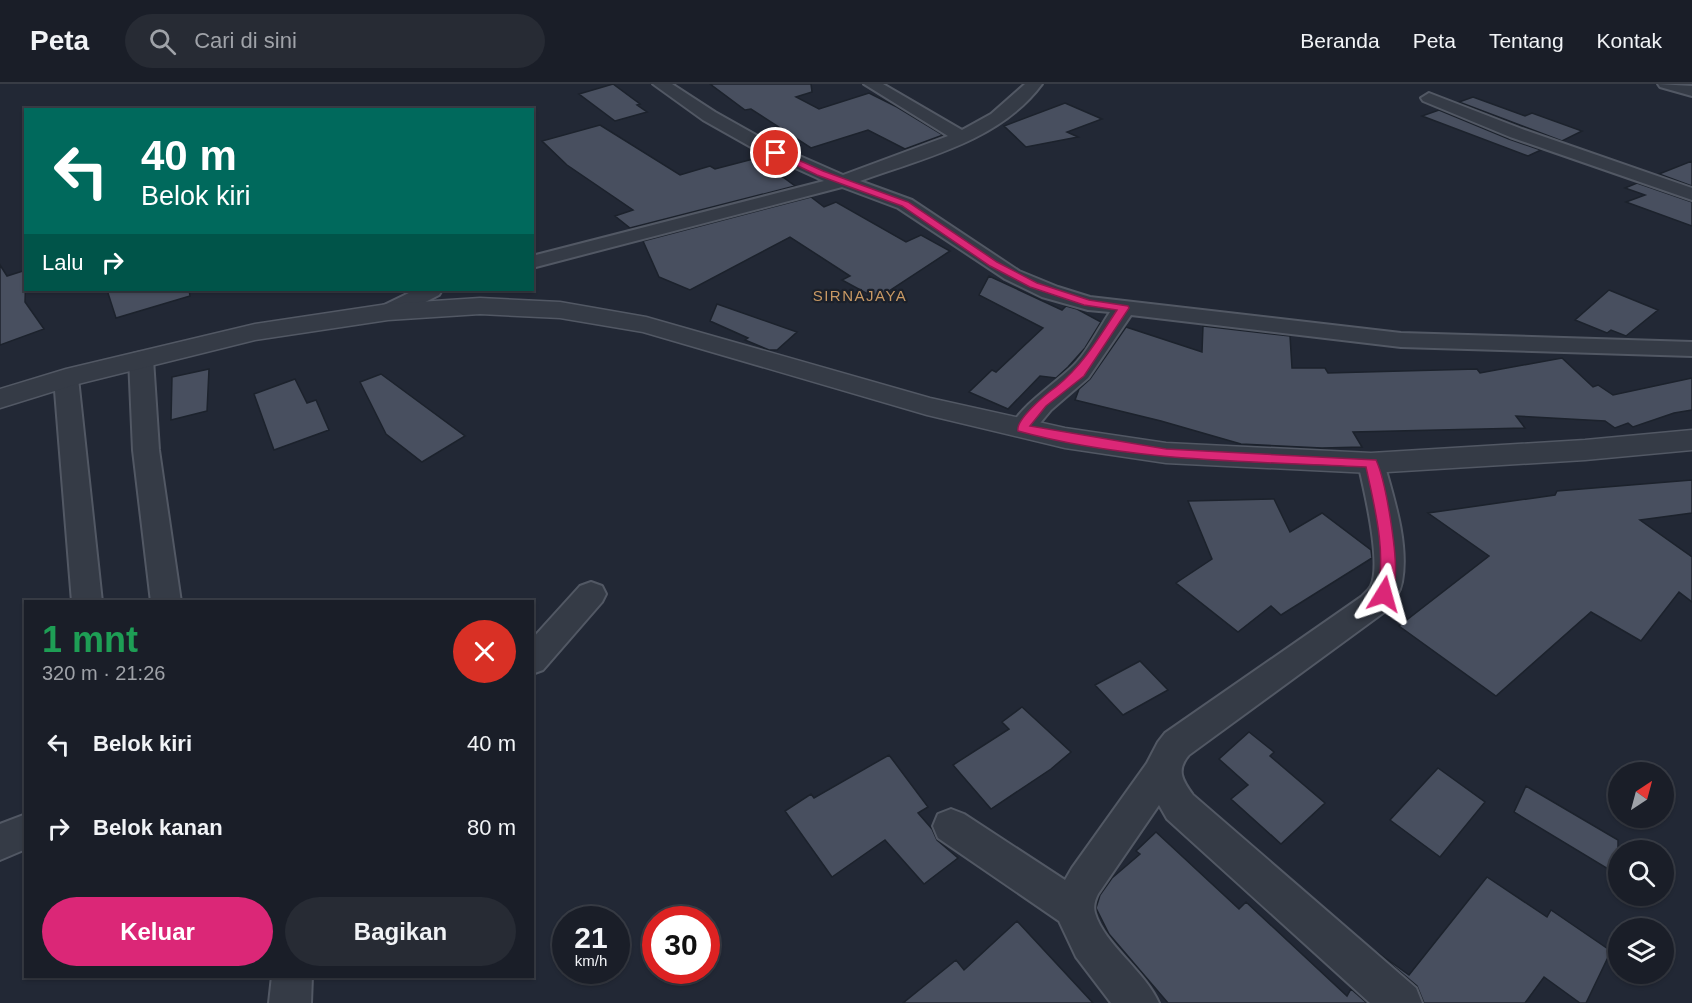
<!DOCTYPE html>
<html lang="id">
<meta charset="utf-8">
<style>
:root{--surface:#1a1e28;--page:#272b34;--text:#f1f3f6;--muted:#9fa2a8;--line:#383c45;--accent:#db2777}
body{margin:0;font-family:Helvetica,sans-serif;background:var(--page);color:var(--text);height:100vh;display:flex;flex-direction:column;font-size:22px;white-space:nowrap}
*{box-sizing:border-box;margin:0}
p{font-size:20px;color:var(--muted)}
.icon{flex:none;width:33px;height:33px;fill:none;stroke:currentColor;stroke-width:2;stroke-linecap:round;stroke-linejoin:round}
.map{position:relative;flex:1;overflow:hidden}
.details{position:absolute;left:24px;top:516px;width:510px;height:378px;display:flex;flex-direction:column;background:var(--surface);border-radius:0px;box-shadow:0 2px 4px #0004,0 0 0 2px var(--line)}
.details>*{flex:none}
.top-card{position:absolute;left:24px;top:24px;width:510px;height:183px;border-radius:0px;box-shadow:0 2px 4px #0004,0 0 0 2px var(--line);background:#00695c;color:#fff;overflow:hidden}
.needle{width:39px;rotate:36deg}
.fabs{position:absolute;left:1608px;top:678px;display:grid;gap:12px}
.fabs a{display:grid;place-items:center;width:66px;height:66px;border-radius:50%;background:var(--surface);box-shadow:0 2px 4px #0004,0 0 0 2px var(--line);font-size:30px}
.speed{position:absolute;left:552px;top:822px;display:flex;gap:12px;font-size:30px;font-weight:700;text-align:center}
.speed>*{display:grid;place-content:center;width:78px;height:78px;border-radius:50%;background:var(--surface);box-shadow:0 2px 4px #0004,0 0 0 2px var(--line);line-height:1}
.speed small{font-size:15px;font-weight:400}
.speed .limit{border:9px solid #d22;background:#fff;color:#111}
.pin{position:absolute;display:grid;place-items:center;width:51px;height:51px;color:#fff;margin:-26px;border:3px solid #fff;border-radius:50%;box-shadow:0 2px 6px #0007}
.me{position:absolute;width:66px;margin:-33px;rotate:8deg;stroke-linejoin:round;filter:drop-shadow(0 0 4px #0008)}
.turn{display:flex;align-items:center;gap:21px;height:126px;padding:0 18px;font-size:27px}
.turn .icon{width:78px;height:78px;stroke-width:2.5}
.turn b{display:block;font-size:42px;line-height:51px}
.then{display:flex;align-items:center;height:57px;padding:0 18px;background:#0003;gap:12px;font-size:22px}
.round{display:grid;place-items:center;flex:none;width:63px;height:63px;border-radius:32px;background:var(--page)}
.head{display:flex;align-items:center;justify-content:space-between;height:102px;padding:0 18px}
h1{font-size:36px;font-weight:600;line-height:45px;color:#1e9e55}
.cta{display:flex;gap:12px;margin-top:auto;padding:12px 18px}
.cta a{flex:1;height:69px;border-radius:36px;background:var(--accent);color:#fff;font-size:24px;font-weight:600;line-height:69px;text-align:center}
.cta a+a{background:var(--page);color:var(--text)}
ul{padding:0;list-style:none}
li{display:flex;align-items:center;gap:18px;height:84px;padding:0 18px}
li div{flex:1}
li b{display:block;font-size:22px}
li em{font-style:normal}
header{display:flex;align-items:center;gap:36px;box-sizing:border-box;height:84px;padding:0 30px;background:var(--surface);border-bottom:2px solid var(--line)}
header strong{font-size:28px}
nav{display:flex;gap:33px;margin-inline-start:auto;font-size:21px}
.search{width:420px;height:54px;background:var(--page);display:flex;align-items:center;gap:15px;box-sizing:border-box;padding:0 21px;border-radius:33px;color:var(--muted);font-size:22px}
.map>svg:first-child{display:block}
.building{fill:#484f5f;stroke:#1c222c;stroke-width:1.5}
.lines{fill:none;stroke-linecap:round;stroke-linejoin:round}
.minor-casing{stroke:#525864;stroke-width:4}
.tertiary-casing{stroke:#525864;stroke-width:3}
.minor{fill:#353b46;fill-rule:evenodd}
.tertiary{fill:#353b46;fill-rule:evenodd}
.route{fill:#db2777;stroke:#8e194d;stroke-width:1.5}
.labels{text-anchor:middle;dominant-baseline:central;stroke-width:4.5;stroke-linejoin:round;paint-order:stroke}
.far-quarter-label{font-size:15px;letter-spacing:1.5px;fill:#c99964;stroke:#1b202a}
</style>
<header>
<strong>Peta</strong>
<div class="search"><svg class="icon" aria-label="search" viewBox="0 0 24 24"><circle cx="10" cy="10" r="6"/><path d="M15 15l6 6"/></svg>Cari di sini</div>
<nav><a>Beranda</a><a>Peta</a><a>Tentang</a><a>Kontak</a></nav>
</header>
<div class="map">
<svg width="1692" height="919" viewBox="0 0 1692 919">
<rect width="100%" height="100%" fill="#222835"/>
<path class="building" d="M 613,0 L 640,20 L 637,21 L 647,28 L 615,37 L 579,10 Z
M 710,0 L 811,0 L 812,8 L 796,13 L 819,25 L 869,9 L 897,23 L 943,51 L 905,65 L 868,46 L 811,64 L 751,25 L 745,26 Z
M 1473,13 L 1525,32 L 1532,29 L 1582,47 L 1562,57 L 1459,18 Z
M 1065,19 L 1102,35 L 1067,48 L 1078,53 L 1026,63 L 1004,42 Z
M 1439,26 L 1509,55 L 1541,66 L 1528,72 L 1422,32 Z
M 600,41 L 680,91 L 710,82 L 715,85 L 757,74 L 795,102 L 630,144 L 615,132 L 633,126 L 567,81 L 542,57 Z
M 1692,77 L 1692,102 L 1659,90 Z
M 1637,99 L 1692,118 L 1692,142 L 1626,118 L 1645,111 L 1625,104 Z
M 811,113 L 824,123 L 836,118 L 906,158 L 921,151 L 950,167 L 877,215 L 842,196 L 850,192 L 790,153 L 690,206 L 659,193 L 643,157 Z
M 0,181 L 7,192 L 26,186 L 25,218 L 44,245 L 0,261 Z
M 989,192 L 1062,226 L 1066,222 L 1077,225 L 1101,238 L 1085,264 L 1068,283 L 1056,294 L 1040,292 L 1008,325 L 969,308 L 992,286 L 996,288 L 1043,244 L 979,211 Z
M 107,206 L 189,206 L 190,212 L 116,234 Z
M 1609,206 L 1658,226 L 1626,252 L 1611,246 L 1607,249 L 1575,236 Z
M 717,220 L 797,248 L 777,266 L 769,266 L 745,256 L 748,254 L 710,237 Z
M 1203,242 L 1290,252 L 1292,284 L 1325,284 L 1328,289 L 1477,285 L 1480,289 L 1562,274 L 1593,303 L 1598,301 L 1613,311 L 1692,294 L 1692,326 L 1674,329 L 1633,343 L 1628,339 L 1615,344 L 1605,337 L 1516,332 L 1525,344 L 1353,348 L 1362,363 L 1322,364 L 1241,360 L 1161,337 L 1075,316 L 1079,305 L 1090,295 L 1126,243 L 1202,268 Z
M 209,285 L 207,327 L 171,336 L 172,293 Z
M 381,290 L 465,352 L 422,378 L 386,350 L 360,298 Z
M 295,295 L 307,319 L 316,316 L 329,346 L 274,366 L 254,310 Z
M 1692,396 L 1692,429 L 1640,436 L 1692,473 L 1692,518 L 1679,508 L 1641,557 L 1591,528 L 1496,612 L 1399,542 L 1489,472 L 1428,429 L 1555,411 L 1557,407 Z
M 1274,415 L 1290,448 L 1322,429 L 1371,466 L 1372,474 L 1281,531 L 1271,522 L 1238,548 L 1176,499 L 1212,475 L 1188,417 Z
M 1140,577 L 1168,606 L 1123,631 L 1095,601 Z
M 1022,623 L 1071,668 L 1051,685 L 991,725 L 953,681 L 1009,645 L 1002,638 Z
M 1249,648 L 1274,668 L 1270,672 L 1325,719 L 1281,760 L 1231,715 L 1248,701 L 1219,675 Z
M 889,671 L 928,723 L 918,729 L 932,745 L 937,756 L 958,774 L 924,800 L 885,756 L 832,793 L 785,727 L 811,710 L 814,714 Z
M 1438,684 L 1485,718 L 1440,773 L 1390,736 Z
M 1526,702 L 1618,756 L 1618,791 L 1514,728 Z
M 1156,748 L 1239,825 L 1246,818 L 1347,912 L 1351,905 L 1367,919 L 1168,919 L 1109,850 L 1096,824 L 1100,811 L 1112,794 L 1140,770 L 1136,767 Z
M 1487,793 L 1547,833 L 1551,826 L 1611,867 L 1586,919 L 1580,919 L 1544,893 L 1525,919 L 1424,919 L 1417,902 L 1377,868 L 1409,891 Z
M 1017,837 L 1093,919 L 903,919 L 956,876 L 964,886 Z"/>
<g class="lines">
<defs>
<path id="minor" d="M 653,0 L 672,0 L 715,28 L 770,59 L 843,91 L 948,52 L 864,0 L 883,0 L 962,46 L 991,30 L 1025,0 L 1042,0 C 1000,57 923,74 860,97 L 912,116 L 1019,187 L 1058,203 L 1090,213 L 1401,249 L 1692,258 L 1692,272 L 1401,263 L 1131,231 L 1088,294 L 1051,326 L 1031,350 L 1022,352 L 1013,350 L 1009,344 C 1025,319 1048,305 1070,285 C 1086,271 1098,246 1110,228 L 1088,226 L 1042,213 L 1005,195 L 898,124 L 842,103 L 532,184 L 532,172 L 824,97 L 758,67 L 703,36 Z
M 1658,0 L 1692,2 L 1692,12 L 1660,3 Z
M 1429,9 L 1522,45 L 1692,104 L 1692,116 L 1510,53 L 1423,17 L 1421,14 Z
M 415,206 L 442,206 L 439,211 L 396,233 L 388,235 L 380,233 L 377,228 L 380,223 Z
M 141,268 L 149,270 L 153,275 L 159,366 L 181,518 L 151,518 L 133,366 L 129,275 L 133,270 Z
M 66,287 L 74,289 L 78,294 L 102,518 L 72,518 L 54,294 L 58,289 Z
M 1371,370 L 1380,373 L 1384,379 C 1394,415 1409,460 1402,498 C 1400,510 1391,521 1383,529 L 1189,671 C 1176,686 1182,696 1193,711 L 1416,904 L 1422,919 L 1370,919 L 1167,735 L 1159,721 L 1098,810 C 1095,816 1093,822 1095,829 C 1104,860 1145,887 1159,919 L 1111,919 L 1076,873 L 1059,837 L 938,754 L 933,742 L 938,730 L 951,725 L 964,730 L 1065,796 L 1072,784 L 1147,679 L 1158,658 L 1165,649 L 1361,513 C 1364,510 1369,506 1371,502 C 1382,480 1364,404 1358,379 L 1362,373 Z
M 591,498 L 602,502 L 606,510 L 602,518 L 543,586 L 532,590 L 532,555 L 580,502 Z
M 26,730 L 26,765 L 0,776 L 0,740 Z
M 272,892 L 312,892 L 311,919 L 269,919 Z"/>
<path id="tertiary" d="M 480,214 L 560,218 L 646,233 L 930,314 L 1065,344 L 1166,359 L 1371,369 L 1585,356 L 1692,346 L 1692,366 L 1585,376 L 1371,389 L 1166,379 L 1065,364 L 927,331 L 643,248 L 560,234 L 480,230 L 388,236 L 255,256 L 74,301 L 0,324 L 0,305 L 66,285 L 255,240 L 388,220 Z"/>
</defs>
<use href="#minor" class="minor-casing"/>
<use href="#tertiary" class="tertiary-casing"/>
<use href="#minor" class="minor"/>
<use href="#tertiary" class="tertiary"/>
</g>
<path class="route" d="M 776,66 L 823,87 L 908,118 L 997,178 L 1037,199 L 1089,216 L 1128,222 L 1129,224 L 1084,292 L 1046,322 L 1030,342 L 1166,365 L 1376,376 C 1386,397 1398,472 1395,496 C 1394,502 1391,508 1389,514 L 1379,514 L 1376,510 C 1388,473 1374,420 1366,383 C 1249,377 1131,378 1018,347 C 1015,336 1046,310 1056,303 C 1083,281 1098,255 1117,226 L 1084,221 L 1030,203 L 990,182 L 902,122 L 817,91 L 773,70 L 771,69 Z"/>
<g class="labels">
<g class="far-quarter-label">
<text x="860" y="211">SIRNAJAYA</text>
</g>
</g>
</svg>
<div class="fabs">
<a><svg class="needle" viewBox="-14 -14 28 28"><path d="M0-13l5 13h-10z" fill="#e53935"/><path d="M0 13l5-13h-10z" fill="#9fa2a8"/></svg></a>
<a><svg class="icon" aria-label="search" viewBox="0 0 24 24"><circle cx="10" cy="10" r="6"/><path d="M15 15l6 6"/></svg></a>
<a><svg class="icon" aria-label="layers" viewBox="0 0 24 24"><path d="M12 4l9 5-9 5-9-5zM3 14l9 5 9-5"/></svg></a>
</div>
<div class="speed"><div>21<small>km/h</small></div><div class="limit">30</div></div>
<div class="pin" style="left:776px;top:69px;background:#d93025"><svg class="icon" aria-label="arrive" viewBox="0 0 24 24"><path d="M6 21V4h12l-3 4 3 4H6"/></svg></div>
<svg class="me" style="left:1384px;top:510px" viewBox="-20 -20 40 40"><path d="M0-17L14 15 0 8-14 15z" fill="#db2777" stroke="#fff" stroke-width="4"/></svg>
<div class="top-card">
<div class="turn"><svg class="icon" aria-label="left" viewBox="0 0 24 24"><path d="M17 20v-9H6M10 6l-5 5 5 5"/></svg><div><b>40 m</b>Belok kiri</div></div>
<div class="then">Lalu<svg class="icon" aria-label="right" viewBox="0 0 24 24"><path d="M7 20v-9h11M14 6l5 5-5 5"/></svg></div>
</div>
<section class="details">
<div class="head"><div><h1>1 mnt</h1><p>320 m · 21:26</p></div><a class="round" style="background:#d93025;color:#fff"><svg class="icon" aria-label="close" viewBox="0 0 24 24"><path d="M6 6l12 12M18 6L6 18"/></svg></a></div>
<ul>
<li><svg class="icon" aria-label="left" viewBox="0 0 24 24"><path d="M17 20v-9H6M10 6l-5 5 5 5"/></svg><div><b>Belok kiri</b></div><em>40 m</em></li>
<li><svg class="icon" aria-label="right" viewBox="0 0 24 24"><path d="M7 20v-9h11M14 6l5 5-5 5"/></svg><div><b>Belok kanan</b></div><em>80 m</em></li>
</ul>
<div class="cta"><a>Keluar</a><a>Bagikan</a></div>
</section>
</div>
